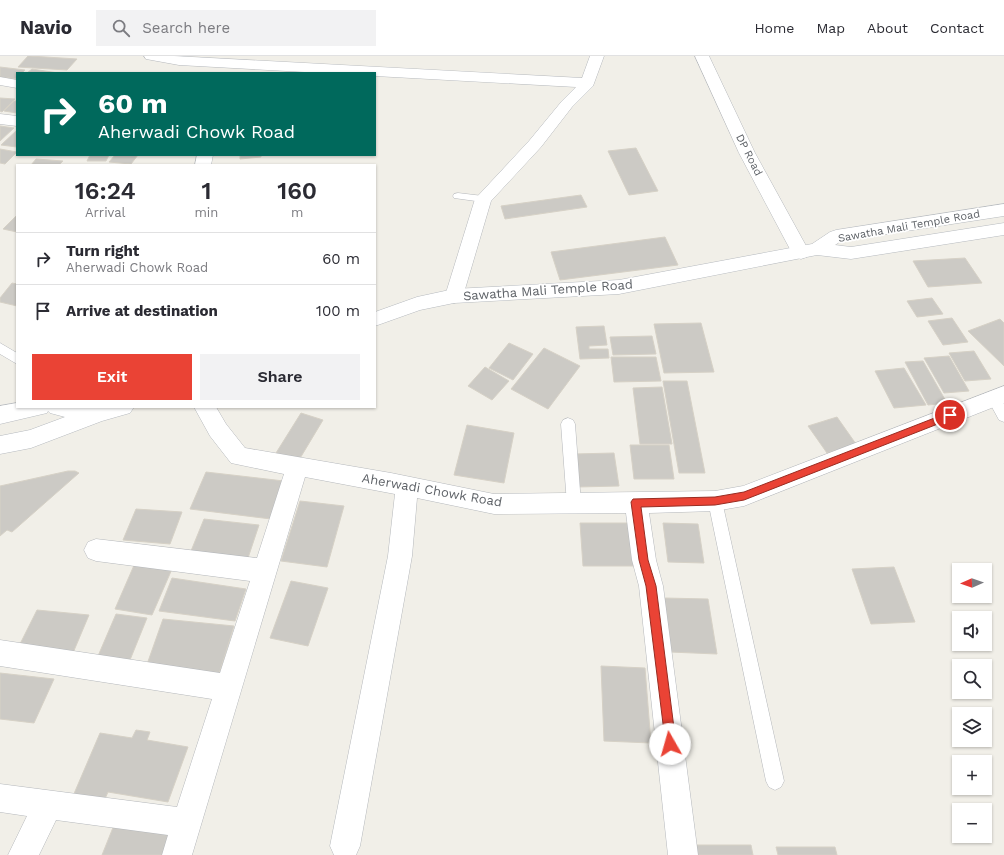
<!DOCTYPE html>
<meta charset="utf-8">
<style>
:root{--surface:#fff;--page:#f2f2f3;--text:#2b2b33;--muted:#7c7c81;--line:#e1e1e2;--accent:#ea4335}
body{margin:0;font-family:"Work Sans",sans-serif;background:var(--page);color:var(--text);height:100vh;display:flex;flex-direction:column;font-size:15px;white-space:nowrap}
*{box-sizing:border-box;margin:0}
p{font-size:13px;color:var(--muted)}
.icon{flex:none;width:22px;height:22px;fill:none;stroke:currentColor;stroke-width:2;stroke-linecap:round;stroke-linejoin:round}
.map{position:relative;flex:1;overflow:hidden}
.drawer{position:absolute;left:16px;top:108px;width:360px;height:244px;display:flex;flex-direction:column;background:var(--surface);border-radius:0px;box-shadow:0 1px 3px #0004}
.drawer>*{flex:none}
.top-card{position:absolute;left:16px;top:16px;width:360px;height:84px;border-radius:0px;box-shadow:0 1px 3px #0004;background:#00695c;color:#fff;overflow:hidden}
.needle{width:26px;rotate:268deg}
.controls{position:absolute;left:952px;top:507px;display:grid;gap:8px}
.controls a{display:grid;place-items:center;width:40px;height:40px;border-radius:0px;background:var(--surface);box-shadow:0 1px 3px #0004;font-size:20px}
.pin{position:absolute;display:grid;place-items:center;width:34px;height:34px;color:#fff;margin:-17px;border:2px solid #fff;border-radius:50%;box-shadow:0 1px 4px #0007}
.me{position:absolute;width:44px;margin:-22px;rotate:353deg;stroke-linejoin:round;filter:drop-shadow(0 0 3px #0008)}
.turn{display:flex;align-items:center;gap:14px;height:84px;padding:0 16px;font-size:18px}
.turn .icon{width:52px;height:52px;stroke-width:2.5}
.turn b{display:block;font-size:28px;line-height:34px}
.eta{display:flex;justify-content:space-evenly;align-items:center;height:68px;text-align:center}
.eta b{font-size:24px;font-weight:600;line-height:28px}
.button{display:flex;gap:8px;margin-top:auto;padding:8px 16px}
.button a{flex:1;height:46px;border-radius:0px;background:var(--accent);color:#fff;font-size:16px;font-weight:600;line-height:46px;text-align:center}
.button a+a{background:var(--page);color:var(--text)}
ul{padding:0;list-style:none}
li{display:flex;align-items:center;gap:12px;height:52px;padding:0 16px;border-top:1px solid var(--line)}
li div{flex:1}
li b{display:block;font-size:15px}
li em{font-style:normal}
header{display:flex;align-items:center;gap:24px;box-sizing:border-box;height:56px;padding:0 20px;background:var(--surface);border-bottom:1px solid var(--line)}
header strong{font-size:19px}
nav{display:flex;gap:22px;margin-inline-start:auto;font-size:14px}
.search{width:280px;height:36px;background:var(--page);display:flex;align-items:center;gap:10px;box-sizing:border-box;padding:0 14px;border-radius:0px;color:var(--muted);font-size:15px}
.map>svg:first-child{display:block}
.building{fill:#cccac5;stroke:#d6d1c6}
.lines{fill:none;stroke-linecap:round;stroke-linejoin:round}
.lane-casing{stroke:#b5b8bc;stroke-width:1}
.street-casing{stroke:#b5b8bc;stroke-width:1}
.secondary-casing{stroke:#b6babf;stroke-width:1}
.lane{fill:#fff;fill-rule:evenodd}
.street{fill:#fff;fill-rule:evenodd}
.secondary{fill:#fff;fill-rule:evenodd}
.route{fill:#ea4335;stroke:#982c22}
.labels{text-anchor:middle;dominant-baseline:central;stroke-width:3.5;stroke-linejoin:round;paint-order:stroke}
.far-street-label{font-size:11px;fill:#5f6368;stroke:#fff}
.street-label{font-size:13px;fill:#5f6368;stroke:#fff}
</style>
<header>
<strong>Navio</strong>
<div class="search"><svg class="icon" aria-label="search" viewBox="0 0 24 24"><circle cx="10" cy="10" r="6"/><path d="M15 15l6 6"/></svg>Search here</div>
<nav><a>Home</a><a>Map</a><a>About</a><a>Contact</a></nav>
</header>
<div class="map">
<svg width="1004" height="799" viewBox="0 0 1004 799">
<rect width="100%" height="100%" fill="#f1efe8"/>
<path class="building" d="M 28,0 L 30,0 L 77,3 L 67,14 L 18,11 Z
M 0,11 L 25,14 L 22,17 L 17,17 L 17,23 L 0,21 Z
M 32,13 L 58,17 L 27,17 Z
M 0,42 L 15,43 L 2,56 L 0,55 Z
M 14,45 L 17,45 L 17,57 L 4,55 Z
M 0,70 L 14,72 L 0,85 Z
M 17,74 L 17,91 L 1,89 Z
M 636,92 L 658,135 L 629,139 L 608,95 Z
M 0,93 L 17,96 L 5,108 L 0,107 Z
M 90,99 L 109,99 L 106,105 L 87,105 Z
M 115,99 L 138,99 L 131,108 L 109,106 Z
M 240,99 L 261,99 L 261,101 L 240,103 Z
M 36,103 L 63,105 L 59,109 L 31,109 Z
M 581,139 L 587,151 L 505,163 L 501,150 Z
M 17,159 L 17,176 L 3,173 Z
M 665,181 L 678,209 L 560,224 L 551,196 Z
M 965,202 L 982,227 L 928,231 L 913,205 Z
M 12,227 L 17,228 L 17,250 L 0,246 L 0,242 Z
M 932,242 L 943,258 L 917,261 L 907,245 Z
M 952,262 L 968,286 L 943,289 L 928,265 Z
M 1000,263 L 1004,267 L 1004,310 L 968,275 Z
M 701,267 L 714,316 L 664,317 L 654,268 Z
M 604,270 L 607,289 L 589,290 L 589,293 L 608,293 L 609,302 L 580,303 L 576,271 Z
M 652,280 L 656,298 L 613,299 L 610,281 Z
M 509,287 L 533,298 L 513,324 L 489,312 Z
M 544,292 L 580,310 L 548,353 L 511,333 Z
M 974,295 L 991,323 L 965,325 L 949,297 Z
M 949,300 L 969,335 L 944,337 L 924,302 Z
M 611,301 L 656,301 L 661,325 L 614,326 Z
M 923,305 L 947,347 L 928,349 L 905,306 Z
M 485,311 L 509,325 L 492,344 L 468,330 Z
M 904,312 L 926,349 L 894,352 L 875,315 Z
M 663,325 L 687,325 L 705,417 L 679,417 Z
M 662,331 L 672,388 L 640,388 L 633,332 Z
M 301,357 L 323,364 L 299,404 L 276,397 Z
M 837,361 L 856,388 L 827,397 L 808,370 Z
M 467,369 L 514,377 L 504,427 L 454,419 Z
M 630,389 L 669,389 L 674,423 L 634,423 Z
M 614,397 L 619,430 L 577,431 L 574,398 Z
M 68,415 L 75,415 L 79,417 L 12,476 L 7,474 L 0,480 L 0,430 Z
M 206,416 L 284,425 L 271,463 L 190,453 Z
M 300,445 L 344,450 L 327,511 L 281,505 Z
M 136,453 L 182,456 L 170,488 L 123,484 Z
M 204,463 L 259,469 L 248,502 L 191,495 Z
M 580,467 L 631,467 L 636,510 L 583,510 Z
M 663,467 L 698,468 L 704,507 L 668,506 Z
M 135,507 L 172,513 L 152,559 L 115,553 Z
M 894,511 L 915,566 L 871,568 L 852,513 Z
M 172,522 L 246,533 L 235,565 L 159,555 Z
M 291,525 L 328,532 L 308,590 L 270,582 Z
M 664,542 L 708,543 L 717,598 L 670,596 Z
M 37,554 L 89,559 L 70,604 L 15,598 Z
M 116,558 L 147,562 L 130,604 L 98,600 Z
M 163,563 L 234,570 L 218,621 L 145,614 Z
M 601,610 L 645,612 L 651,687 L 604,685 Z
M 0,617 L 54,623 L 34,667 L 0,663 Z
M 136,674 L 150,676 L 147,684 L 188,691 L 168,746 L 108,736 L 104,745 L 73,740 L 100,677 L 132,682 Z
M 114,769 L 171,778 L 164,799 L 102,799 Z
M 687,789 L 751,789 L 753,799 L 688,799 Z
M 776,791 L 835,791 L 837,799 L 778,799 Z"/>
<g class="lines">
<defs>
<path id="lane" d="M 458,137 L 483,140 L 487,141 L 488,143 L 487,145 L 483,146 L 454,142 L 453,140 L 454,138 Z
M 0,287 L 17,297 L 17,308 L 0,298 Z
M 994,337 L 999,338 L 1004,348 L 1004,366 L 999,364 L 987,342 L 989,338 Z
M 568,362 L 573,364 L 575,368 L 581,448 L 579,453 L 574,455 L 569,453 L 567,448 L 561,368 L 563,364 Z
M 715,438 L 720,440 L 722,445 L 784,725 L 781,731 L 775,734 L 769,731 L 766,725 L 708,445 L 710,440 Z"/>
<path id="street" d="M 144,0 L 174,0 L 582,22 L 590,0 L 604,0 L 593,30 L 572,51 L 541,91 L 491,145 L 463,240 L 461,245 L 454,247 L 447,245 L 445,240 L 475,143 L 529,85 L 562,45 L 576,31 L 375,20 L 375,17 L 323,17 L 179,9 L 146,3 Z
M 695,0 L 709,0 L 755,97 L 810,197 L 807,201 L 801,203 L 795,201 L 792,197 L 739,97 Z
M 0,21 L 17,24 L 17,32 L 0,29 Z
M 0,58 L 17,60 L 17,70 L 0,68 Z
M 197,99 L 213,99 L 211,109 L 195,109 Z
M 1004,330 L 1004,347 L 744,450 L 715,455 L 649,457 L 656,504 L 663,530 L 698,799 L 668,799 L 639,530 L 632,504 L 626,457 L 494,458 L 417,442 L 412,500 L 360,790 L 356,799 L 334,799 L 330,790 L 388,500 L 395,438 L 305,421 L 192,799 L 162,799 L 168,779 L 56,764 L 39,799 L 8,799 L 27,760 L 0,756 L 0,728 L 177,751 L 212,643 L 0,610 L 0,584 L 220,617 L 250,525 L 96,505 L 88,502 L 84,494 L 88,486 L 96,483 L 257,502 L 284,418 L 231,407 L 210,380 L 194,351 L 216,351 L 226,368 L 245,392 L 391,417 L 494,438 L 715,435 L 743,430 Z"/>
<path id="secondary" d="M 1004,148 L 1004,160 L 841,185 L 835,189 L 851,191 L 1004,167 L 1004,179 L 851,203 L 817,199 L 619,238 L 454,247 L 420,254 L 375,270 L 375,256 L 417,241 L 454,233 L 619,224 L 812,188 L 830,176 L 836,174 Z
M 17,347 L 17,351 L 134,351 L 130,357 L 102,365 L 31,392 L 0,398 L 0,380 L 30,374 L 65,361 L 50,357 L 48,355 L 47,357 L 0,368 L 0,350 Z"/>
</defs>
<use href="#lane" class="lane-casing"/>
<use href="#street" class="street-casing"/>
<use href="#secondary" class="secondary-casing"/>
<use href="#lane" class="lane"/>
<use href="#street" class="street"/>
<use href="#secondary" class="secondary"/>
</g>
<path class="route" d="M 950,356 L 954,359 L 953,362 L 744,444 L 715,449 L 641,451 L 648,504 L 656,530 L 676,688 L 674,692 L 670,694 L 666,692 L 646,530 L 639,504 L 631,446 L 633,443 L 715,441 L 744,436 Z"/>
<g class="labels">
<g class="far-street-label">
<text transform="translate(749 99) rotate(63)">DP Road</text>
<text transform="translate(909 170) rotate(-10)">Sawatha Mali Temple Road</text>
</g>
<g class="street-label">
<text transform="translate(548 234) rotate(-4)">Sawatha Mali Temple Road</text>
<text transform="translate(432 434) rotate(10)">Aherwadi Chowk Road</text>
</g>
</g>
</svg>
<div class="controls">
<a><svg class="needle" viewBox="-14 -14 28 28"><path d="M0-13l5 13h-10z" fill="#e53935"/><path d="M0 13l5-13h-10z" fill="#7c7c81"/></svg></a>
<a><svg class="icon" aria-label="sound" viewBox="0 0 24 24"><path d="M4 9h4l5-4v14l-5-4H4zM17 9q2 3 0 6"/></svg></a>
<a><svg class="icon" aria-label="search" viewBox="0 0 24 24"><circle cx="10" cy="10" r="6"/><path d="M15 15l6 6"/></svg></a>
<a><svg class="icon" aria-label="layers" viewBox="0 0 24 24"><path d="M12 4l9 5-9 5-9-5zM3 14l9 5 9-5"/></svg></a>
<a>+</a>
<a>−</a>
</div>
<div class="pin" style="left:950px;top:359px;background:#d93025"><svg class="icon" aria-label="arrive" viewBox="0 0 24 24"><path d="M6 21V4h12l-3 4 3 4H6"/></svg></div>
<svg class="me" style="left:670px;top:688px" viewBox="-20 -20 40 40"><circle r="19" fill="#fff"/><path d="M0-13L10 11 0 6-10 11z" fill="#ea4335"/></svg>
<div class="top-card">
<div class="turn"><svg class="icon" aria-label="right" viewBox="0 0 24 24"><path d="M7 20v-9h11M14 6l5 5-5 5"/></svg><div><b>60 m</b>Aherwadi Chowk Road</div></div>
</div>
<section class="drawer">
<div class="eta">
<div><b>16:24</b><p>Arrival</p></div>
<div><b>1</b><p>min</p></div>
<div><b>160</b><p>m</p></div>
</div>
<ul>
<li><svg class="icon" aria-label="right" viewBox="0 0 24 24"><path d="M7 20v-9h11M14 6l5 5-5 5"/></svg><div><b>Turn right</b><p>Aherwadi Chowk Road</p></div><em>60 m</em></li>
<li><svg class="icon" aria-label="arrive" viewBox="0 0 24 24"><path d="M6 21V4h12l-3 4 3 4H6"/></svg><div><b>Arrive at destination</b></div><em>100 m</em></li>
</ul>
<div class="button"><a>Exit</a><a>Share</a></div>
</section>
</div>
